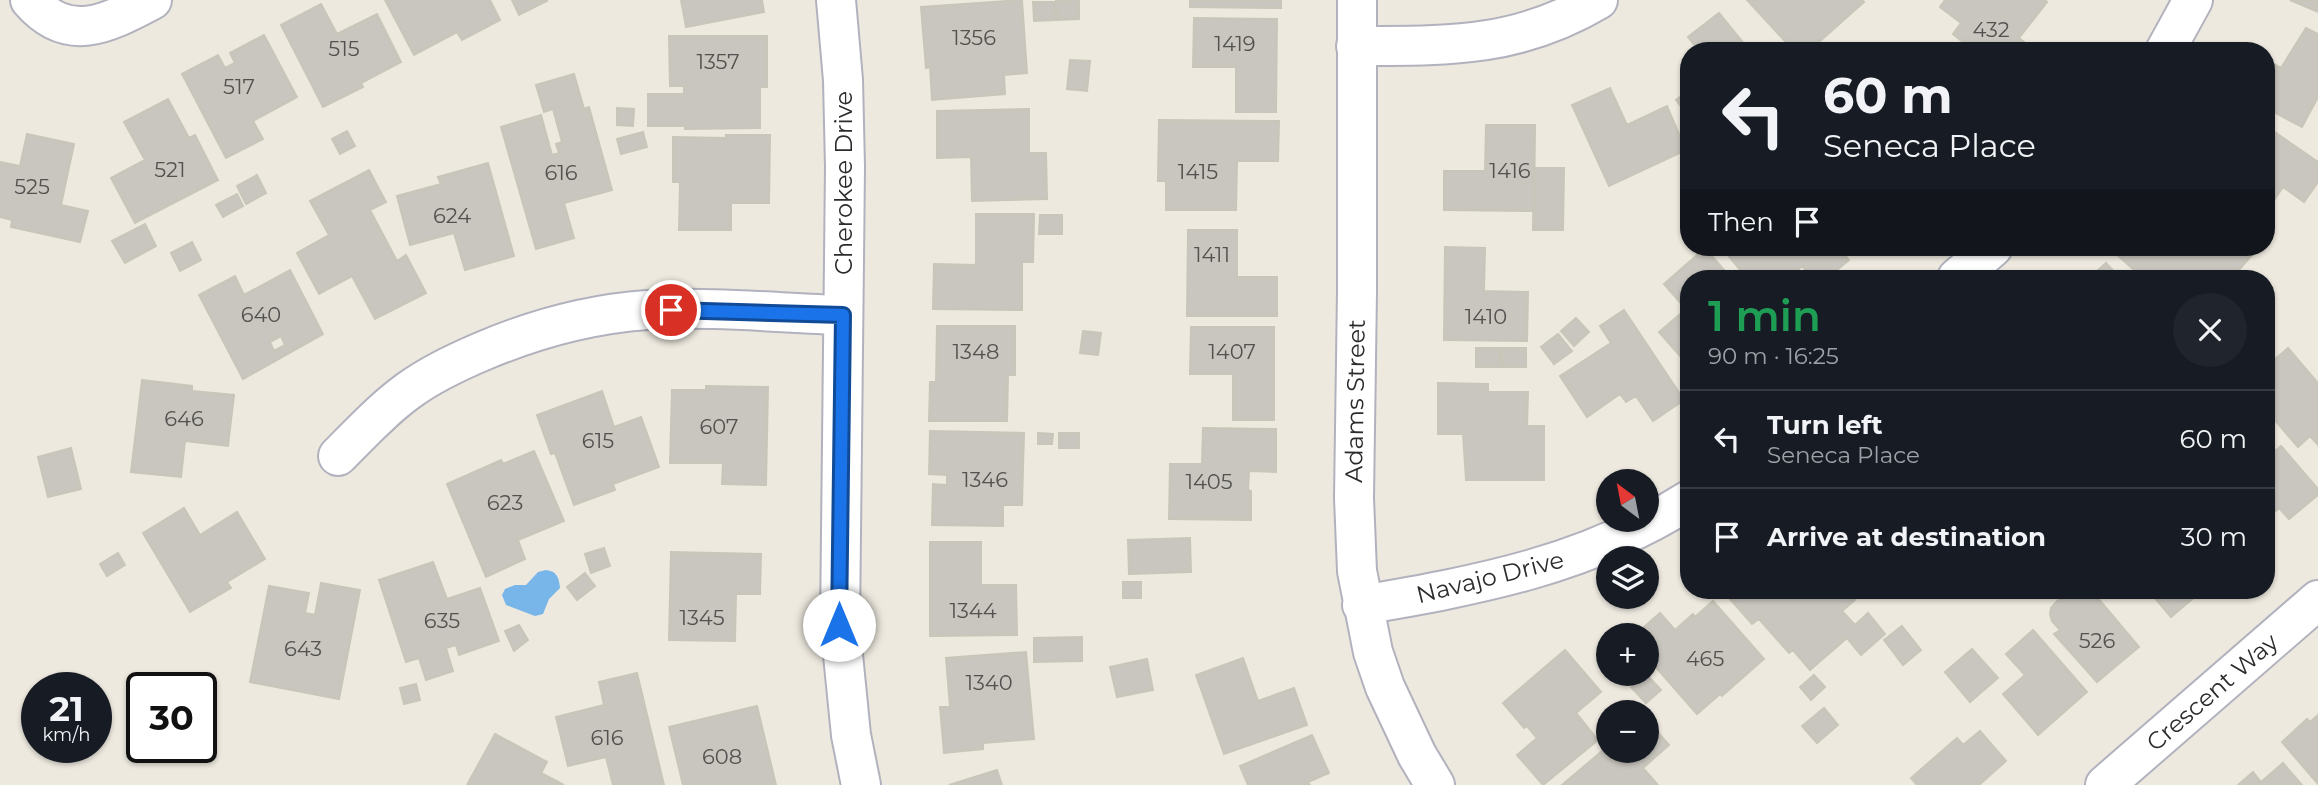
<!DOCTYPE html>
<meta charset="utf-8">
<style>
:root{--surface:#171b24;--page:#20242c;--text:#f1f3f6;--muted:#9ea1a6;--line:#363941}
body{margin:0;font-family:Montserrat,sans-serif;background:var(--page);color:var(--text);height:100vh;display:flex;flex-direction:column;font-size:26px;white-space:nowrap}
*{box-sizing:border-box;margin:0}
p{font-size:23px;color:var(--muted)}
.icon{flex:none;width:38px;height:38px;fill:none;stroke:currentColor;stroke-width:2;stroke-linecap:round;stroke-linejoin:round}
.map{position:relative;flex:1;overflow:hidden}
.sheet{position:absolute;left:1680px;top:270px;width:595px;height:329px;display:flex;flex-direction:column;background:var(--surface);border-radius:28px;box-shadow:0 2px 5px #0004}
.sheet>*{flex:none}
.guide{position:absolute;left:1680px;top:42px;width:595px;height:214px;border-radius:28px;box-shadow:0 2px 5px #0004;background:#171b24;color:var(--text);overflow:hidden}
.needle{width:46px;rotate:328deg}
.fabs{position:absolute;left:1596px;top:469px;display:grid;gap:14px}
.fabs a{display:grid;place-items:center;width:63px;height:63px;border-radius:50%;background:var(--surface);box-shadow:0 2px 5px #0004;font-size:35px}
.speed{position:absolute;left:21px;top:672px;display:flex;gap:14px;font-size:35px;font-weight:700;text-align:center}
.speed>*{display:grid;place-content:center;width:91px;height:91px;border-radius:50%;background:var(--surface);box-shadow:0 2px 5px #0004;line-height:1}
.speed small{font-size:18px;font-weight:400}
.speed .limit{border:4px solid #111;border-radius:10px;background:#fff;color:#111}
.pin{position:absolute;display:grid;place-items:center;width:60px;height:60px;color:#fff;margin:-30px;border:4px solid #fff;border-radius:50%;box-shadow:0 2px 7px #0007}
.me{position:absolute;width:77px;margin:-38px;rotate:0deg;stroke-linejoin:round;filter:drop-shadow(0 0 5px #0008)}
.turn{display:flex;align-items:center;gap:24px;height:147px;padding:0 28px;font-size:32px}
.turn .icon{width:91px;height:91px;stroke-width:2.5}
.turn b{display:block;font-size:49px;line-height:60px}
.then{display:flex;align-items:center;height:66px;padding:0 28px;background:#0003;gap:14px;font-size:26px}
.round{display:grid;place-items:center;flex:none;width:74px;height:74px;border-radius:37px;background:var(--page)}
.headline{display:flex;align-items:center;justify-content:space-between;height:119px;padding:0 28px}
h1{font-size:42px;font-weight:600;line-height:52px;color:#1e9e55}
ul{padding:0;list-style:none}
li{display:flex;align-items:center;gap:21px;height:98px;padding:0 28px;border-top:2px solid var(--line)}
li div{flex:1}
li b{display:block;font-size:26px}
li em{font-style:normal}
.map>svg:first-child{display:block}
.water{fill:#78b6e9}
.building{fill:#c8c6be;stroke:#c8c6b8;stroke-width:2;fill-rule:evenodd}
.lines{fill:none;stroke-linecap:round;stroke-linejoin:round}
.minor-casing{stroke:#b2b2be;stroke-width:42}
.minor{stroke:#fff;stroke-width:38}
.route-casing{stroke:#114b97;stroke-width:18}
.route{stroke:#1a73e8;stroke-width:12}
.labels{text-anchor:middle;dominant-baseline:central;stroke-width:5;stroke-linejoin:round;paint-order:stroke}
.number-label{font-size:21px;fill:#535250}
.street-label{font-size:24px;fill:#2c2c2c;stroke:#fff}
</style>
<div class="map">
<svg width="2318" height="785" viewBox="0 0 2318 785">
<rect width="100%" height="100%" fill="#ede9df"/>
<path class="water" d="M 546,570 C 557,571 559,578 560,588 L 549,599 L 543,614 L 535,616 L 506,605 L 502,595 L 505,589 L 515,585 L 526,585 L 538,572 Z"/>
<path class="building" d="M 385,0 L 490,0 L 500,20 L 462,40 L 457,32 L 414,55 Z
M 512,0 L 547,0 L 547,1 L 519,15 Z
M 681,0 L 762,0 L 764,12 L 686,27 Z
M 1022,0 L 1027,73 L 1004,75 L 1005,94 L 932,100 L 930,67 L 926,68 L 921,7 Z
M 1079,0 L 1079,19 L 1057,20 L 1056,1 Z
M 1190,0 L 1281,0 L 1281,8 L 1190,7 Z
M 1747,0 L 1862,0 L 1864,2 L 1809,51 L 1794,51 Z
M 1945,0 L 2045,0 L 2047,2 L 2019,38 L 2036,51 L 1974,51 L 1953,34 L 1961,23 L 1940,7 Z
M 2290,0 L 2318,0 L 2318,12 Z
M 1055,1 L 1056,20 L 1034,21 L 1033,2 Z
M 321,4 L 337,34 L 377,14 L 401,62 L 361,83 L 363,87 L 323,107 L 281,25 Z
M 1719,13 L 1750,51 L 1699,51 L 1688,37 Z
M 1194,18 L 1277,19 L 1276,112 L 1236,112 L 1236,67 L 1193,67 Z
M 2306,28 L 2318,34 L 2318,97 L 2302,127 L 2266,108 L 2266,60 L 2281,68 Z
M 264,35 L 297,97 L 253,121 L 263,139 L 226,158 L 182,74 L 218,55 L 225,68 L 235,63 L 230,53 Z
M 669,36 L 767,36 L 767,87 L 760,87 L 760,128 L 685,129 L 685,126 L 648,126 L 648,94 L 684,94 L 684,86 L 670,86 Z
M 1070,60 L 1090,61 L 1087,91 L 1067,89 Z
M 574,74 L 584,109 L 589,107 L 612,190 L 564,203 L 574,238 L 536,249 L 501,127 L 541,115 L 552,155 L 559,153 L 556,144 L 562,142 L 553,109 L 544,112 L 536,85 Z
M 1610,88 L 1627,125 L 1667,106 L 1686,150 L 1609,186 L 1572,105 Z
M 1689,90 L 1689,117 L 1676,100 Z
M 168,99 L 189,138 L 195,135 L 218,180 L 135,223 L 111,178 L 145,160 L 124,122 Z
M 617,108 L 634,109 L 633,126 L 617,125 Z
M 1029,109 L 1029,153 L 1046,153 L 1047,199 L 972,201 L 971,157 L 937,158 L 937,111 Z
M 1159,120 L 1279,121 L 1278,161 L 1237,161 L 1236,210 L 1166,210 L 1166,181 L 1158,181 Z
M 1486,125 L 1535,125 L 1534,211 L 1444,210 L 1444,171 L 1485,171 Z
M 2266,126 L 2318,162 L 2318,182 L 2304,202 L 2283,187 L 2266,212 Z
M 347,131 L 355,146 L 340,154 L 332,139 Z
M 643,132 L 647,147 L 621,154 L 617,139 Z
M 27,134 L 74,144 L 61,205 L 88,211 L 80,242 L 11,227 L 12,220 L 0,217 L 0,162 L 20,166 Z
M 726,135 L 770,135 L 769,203 L 731,203 L 731,230 L 679,230 L 680,182 L 673,182 L 673,137 L 726,138 Z
M 488,163 L 514,256 L 465,270 L 454,233 L 410,245 L 397,196 L 441,184 L 438,177 Z
M 1534,168 L 1564,168 L 1563,230 L 1533,230 Z
M 369,170 L 386,202 L 370,210 L 397,261 L 406,255 L 426,293 L 375,319 L 352,276 L 319,294 L 297,253 L 329,235 L 310,201 Z
M 257,175 L 266,193 L 246,204 L 237,186 Z
M 237,194 L 243,206 L 223,217 L 216,205 Z
M 976,214 L 1034,214 L 1033,262 L 1022,262 L 1022,310 L 933,309 L 934,264 L 976,265 Z
M 1040,215 L 1062,215 L 1062,234 L 1039,234 Z
M 145,224 L 156,246 L 125,263 L 112,241 Z
M 1188,230 L 1237,230 L 1237,277 L 1277,277 L 1277,316 L 1187,316 Z
M 192,242 L 201,260 L 180,271 L 171,253 Z
M 1445,247 L 1485,248 L 1484,291 L 1528,292 L 1527,341 L 1444,340 Z
M 1721,247 L 1838,247 L 1849,260 L 1827,278 L 1813,278 L 1802,266 L 1789,278 L 1747,278 Z
M 2122,247 L 2241,247 L 2251,256 L 2232,278 L 2143,278 L 2116,254 Z
M 1705,248 L 1731,278 L 1689,278 L 1689,366 L 1659,332 L 1686,309 L 1664,284 Z
M 2106,263 L 2120,278 L 2089,278 Z
M 290,270 L 323,334 L 243,379 L 199,295 L 235,276 L 244,295 ZM 281,336 L 285,345 L 274,351 L 270,342 Z
M 1624,310 L 1684,400 L 1653,421 L 1636,396 L 1626,402 L 1620,394 L 1587,417 L 1560,376 L 1611,343 L 1600,326 Z
M 1576,318 L 1589,332 L 1574,346 L 1561,331 Z
M 937,326 L 1015,326 L 1015,375 L 1008,375 L 1007,421 L 929,421 L 930,382 L 936,382 Z
M 1191,327 L 1274,327 L 1274,420 L 1233,420 L 1233,374 L 1190,374 Z
M 1083,331 L 1101,333 L 1098,355 L 1080,353 Z
M 1558,334 L 1572,351 L 1554,364 L 1541,347 Z
M 1476,348 L 1500,348 L 1500,367 L 1476,367 Z
M 1502,348 L 1526,348 L 1526,367 L 1502,367 Z
M 2288,348 L 2318,383 L 2318,445 L 2310,436 L 2298,447 L 2266,410 L 2266,367 Z
M 142,380 L 192,386 L 192,391 L 234,395 L 228,446 L 185,441 L 181,477 L 131,472 Z
M 1438,383 L 1488,384 L 1488,392 L 1528,392 L 1527,426 L 1544,426 L 1544,480 L 1466,480 L 1463,434 L 1438,434 Z
M 706,386 L 768,387 L 766,485 L 722,484 L 723,463 L 670,463 L 672,390 L 706,390 Z
M 602,391 L 614,427 L 641,417 L 659,467 L 613,484 L 615,490 L 574,505 L 555,453 L 551,454 L 537,415 Z
M 1203,428 L 1276,429 L 1276,472 L 1249,471 L 1248,490 L 1251,491 L 1251,520 L 1169,519 L 1170,464 L 1202,464 Z
M 930,431 L 1024,433 L 1022,505 L 1003,505 L 1003,526 L 932,525 L 933,484 L 947,485 L 947,475 L 929,474 Z
M 1038,433 L 1053,434 L 1052,444 L 1038,444 Z
M 1059,433 L 1079,433 L 1079,448 L 1059,448 Z
M 2281,446 L 2318,489 L 2318,495 L 2289,519 L 2279,508 L 2266,519 L 2266,459 Z
M 71,448 L 81,489 L 48,497 L 38,457 Z
M 534,451 L 564,521 L 518,540 L 525,559 L 486,577 L 447,484 L 501,460 L 503,464 Z
M 184,508 L 200,535 L 237,512 L 265,559 L 227,582 L 231,588 L 190,612 L 143,533 Z
M 1190,538 L 1191,572 L 1129,574 L 1128,540 Z
M 930,542 L 981,542 L 981,585 L 1016,585 L 1017,635 L 930,636 Z
M 604,548 L 610,566 L 591,573 L 585,554 Z
M 671,552 L 761,554 L 760,594 L 736,594 L 735,641 L 669,640 Z
M 118,553 L 125,565 L 107,576 L 100,564 Z
M 433,562 L 447,599 L 480,588 L 499,641 L 459,655 L 456,645 L 446,648 L 453,671 L 426,680 L 419,658 L 406,662 L 379,580 Z
M 585,573 L 595,586 L 577,600 L 567,587 Z
M 1123,582 L 1141,582 L 1141,598 L 1123,598 Z
M 321,583 L 360,590 L 339,699 L 250,682 L 269,586 L 309,593 L 305,613 L 315,615 Z
M 1722,590 L 1846,590 L 1855,600 L 1842,611 L 1855,625 L 1868,613 L 1885,634 L 1861,655 L 1847,638 L 1810,670 L 1793,650 L 1789,653 L 1759,619 L 1752,624 Z
M 2080,590 L 2091,590 L 2139,647 L 2097,682 L 2054,634 L 2060,630 L 2052,621 L 2050,614 L 2051,608 L 2057,601 Z
M 2148,590 L 2199,590 L 2197,592 L 2198,594 L 2171,617 Z
M 1713,601 L 1764,659 L 1722,696 L 1720,694 L 1697,714 L 1647,657 L 1647,635 L 1635,635 L 1660,613 L 1675,630 L 1693,614 L 1695,617 Z
M 519,625 L 528,640 L 514,651 L 505,631 Z
M 1902,626 L 1921,650 L 1903,665 L 1884,640 Z
M 2033,630 L 2087,692 L 2038,735 L 2003,694 L 2025,675 L 2006,654 Z
M 1082,637 L 1082,661 L 1034,662 L 1034,638 Z
M 1972,649 L 1998,678 L 1970,702 L 1945,672 Z
M 1565,650 L 1601,692 L 1576,713 L 1598,740 L 1543,785 L 1517,755 L 1537,738 L 1527,726 L 1524,728 L 1503,703 Z
M 1026,652 L 1034,739 L 983,743 L 983,749 L 944,753 L 940,707 L 950,707 L 946,658 Z
M 1243,658 L 1258,701 L 1294,688 L 1307,725 L 1224,754 L 1196,675 Z
M 1147,659 L 1153,690 L 1117,697 L 1110,667 Z
M 637,673 L 664,785 L 613,785 L 606,757 L 568,766 L 556,717 L 604,705 L 599,682 Z
M 1646,674 L 1661,690 L 1646,703 L 1631,687 Z
M 1814,675 L 1825,687 L 1811,700 L 1800,687 Z
M 416,684 L 420,700 L 404,704 L 400,688 Z
M 757,706 L 776,785 L 683,785 L 669,727 Z
M 1824,708 L 1838,725 L 1817,743 L 1802,726 Z
M 2318,715 L 2318,784 L 2282,742 L 2307,719 L 2310,722 Z
M 1647,720 L 1669,745 L 1643,768 L 1658,785 L 1562,785 L 1608,746 L 1608,751 L 1647,751 Z
M 1980,731 L 2006,761 L 1979,785 L 1917,785 L 1911,778 L 1957,738 L 1963,745 Z
M 495,734 L 547,762 L 541,773 L 564,785 L 467,785 Z
M 1312,735 L 1329,773 L 1308,782 L 1310,785 L 1248,785 L 1240,766 Z
M 2283,763 L 2302,785 L 2238,785 L 2253,772 L 2261,782 Z
M 997,770 L 1002,785 L 949,785 Z"/>
<g class="lines">
<defs>
<path id="minor" d="M 30,0 C 69,45 108,23 152,0
M 836,0 L 843,80 L 845,167 L 840,625 L 851,735 L 861,785
M 1357,0 L 1357,291 L 1354,498 L 1357,571 L 1373,652 L 1385,687 L 1417,755 L 1435,785
M 1356,46 C 1447,46 1517,48 1598,0
M 2165,51 L 2193,0
M 1957,278 L 1993,247
M 338,456 C 361,433 382,410 408,391 C 431,374 457,362 483,351 C 535,329 590,314 647,310 C 712,306 778,313 843,315
M 1362,605 C 1479,585 1587,565 1689,500
M 2105,785 L 2318,600"/>
</defs>
<use href="#minor" class="minor-casing"/>
<use href="#minor" class="minor"/>
</g>
<g class="lines">
<defs>
<path id="route" d="M 671,310 L 843,315 L 839,625"/>
</defs>
<use href="#route" class="route-casing"/>
<use href="#route" class="route"/>
</g>
<g class="labels">
<g class="number-label">
<text x="1991" y="29">432</text>
<text x="974" y="37">1356</text>
<text x="1235" y="43">1419</text>
<text x="344" y="48">515</text>
<text x="718" y="61">1357</text>
<text x="239" y="86">517</text>
<text x="170" y="169">521</text>
<text x="1510" y="170">1416</text>
<text x="1198" y="171">1415</text>
<text x="561" y="172">616</text>
<text x="32" y="186">525</text>
<text x="452" y="215">624</text>
<text x="1212" y="254">1411</text>
<text x="261" y="314">640</text>
<text x="1486" y="316">1410</text>
<text x="976" y="351">1348</text>
<text x="1232" y="351">1407</text>
<text x="184" y="418">646</text>
<text x="719" y="426">607</text>
<text x="598" y="440">615</text>
<text x="985" y="479">1346</text>
<text x="1209" y="481">1405</text>
<text x="505" y="502">623</text>
<text x="973" y="610">1344</text>
<text x="702" y="617">1345</text>
<text x="442" y="620">635</text>
<text x="2097" y="640">526</text>
<text x="303" y="648">643</text>
<text x="1705" y="658">465</text>
<text x="989" y="682">1340</text>
<text x="607" y="737">616</text>
<text x="722" y="756">608</text>
</g>
<g class="street-label">
<text transform="translate(843 183) rotate(-90)">Cherokee Drive</text>
<text transform="translate(1355 401) rotate(-89)">Adams Street</text>
<text transform="translate(1490 577) rotate(-14)">Navajo Drive</text>
<text transform="translate(2212 692) rotate(-41)">Crescent Way</text>
</g>
</g>
</svg>
<div class="fabs">
<a><svg class="needle" viewBox="-14 -14 28 28"><path d="M0-13l5 13h-10z" fill="#e53935"/><path d="M0 13l5-13h-10z" fill="#9ea1a6"/></svg></a>
<a><svg class="icon" aria-label="layers" viewBox="0 0 24 24"><path d="M12 4l9 5-9 5-9-5zM3 14l9 5 9-5"/></svg></a>
<a>+</a>
<a>−</a>
</div>
<div class="speed"><div>21<small>km/h</small></div><div class="limit">30</div></div>
<div class="pin" style="left:671px;top:310px;background:#d93025"><svg class="icon" aria-label="arrive" viewBox="0 0 24 24"><path d="M6 21V4h12l-3 4 3 4H6"/></svg></div>
<svg class="me" style="left:839px;top:625px" viewBox="-20 -20 40 40"><circle r="19" fill="#fff"/><path d="M0-13L10 11 0 6-10 11z" fill="#1a73e8"/></svg>
<div class="guide">
<div class="turn"><svg class="icon" aria-label="left" viewBox="0 0 24 24"><path d="M17 20v-9H6M10 6l-5 5 5 5"/></svg><div><b>60 m</b>Seneca Place</div></div>
<div class="then">Then<svg class="icon" aria-label="arrive" viewBox="0 0 24 24"><path d="M6 21V4h12l-3 4 3 4H6"/></svg></div>
</div>
<section class="sheet">
<div class="headline"><div><h1>1 min</h1><p>90 m · 16:25</p></div><a class="round"><svg class="icon" aria-label="close" viewBox="0 0 24 24"><path d="M6 6l12 12M18 6L6 18"/></svg></a></div>
<ul>
<li><svg class="icon" aria-label="left" viewBox="0 0 24 24"><path d="M17 20v-9H6M10 6l-5 5 5 5"/></svg><div><b>Turn left</b><p>Seneca Place</p></div><em>60 m</em></li>
<li><svg class="icon" aria-label="arrive" viewBox="0 0 24 24"><path d="M6 21V4h12l-3 4 3 4H6"/></svg><div><b>Arrive at destination</b></div><em>30 m</em></li>
</ul>
</section>
</div>
